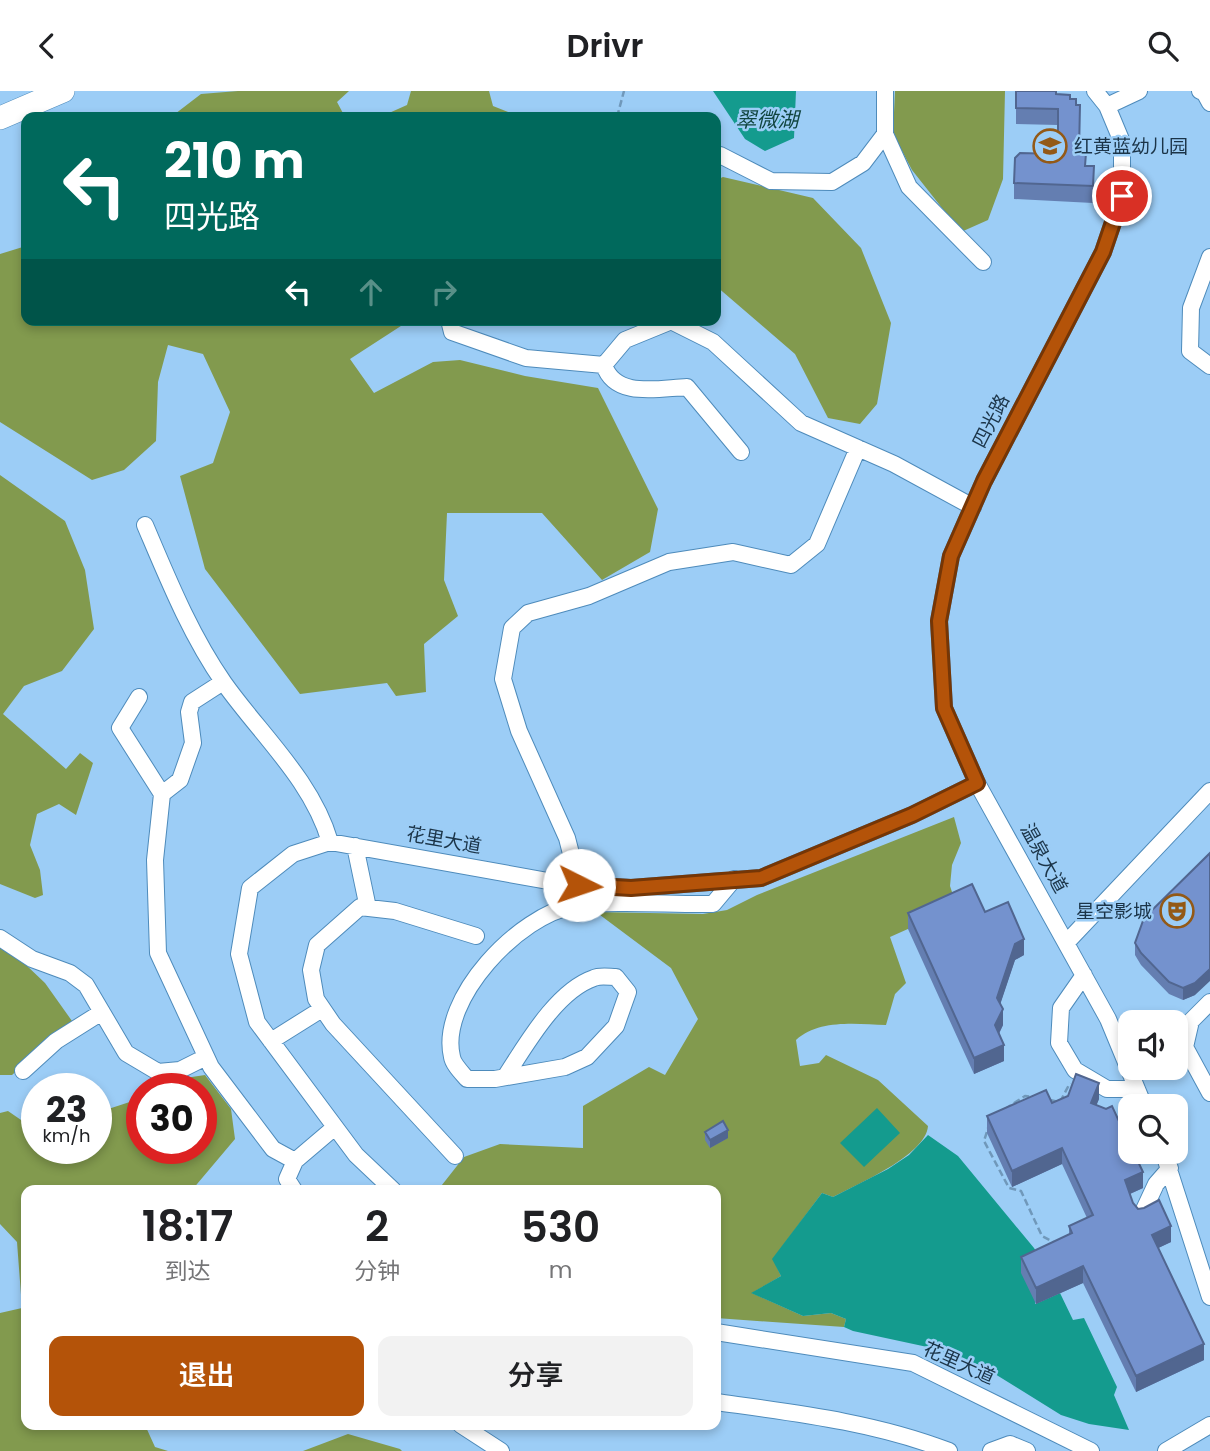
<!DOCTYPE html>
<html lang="zh">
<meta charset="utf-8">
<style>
:root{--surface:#fff;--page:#f2f2f2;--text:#202124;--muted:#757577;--accent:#b45309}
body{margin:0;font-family:Poppins,"Noto Sans SC",sans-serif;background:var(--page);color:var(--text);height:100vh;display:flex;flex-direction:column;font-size:26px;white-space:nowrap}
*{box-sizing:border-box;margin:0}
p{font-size:23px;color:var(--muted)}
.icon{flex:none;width:38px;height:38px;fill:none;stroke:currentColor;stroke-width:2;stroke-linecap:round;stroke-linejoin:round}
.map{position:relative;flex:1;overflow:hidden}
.details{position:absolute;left:21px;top:1094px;width:700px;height:245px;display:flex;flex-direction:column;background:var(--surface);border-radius:14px;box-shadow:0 4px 10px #0003}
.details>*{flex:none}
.guide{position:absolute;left:21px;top:21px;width:700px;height:214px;border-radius:14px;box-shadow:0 4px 10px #0003;background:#00695c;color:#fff;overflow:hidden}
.buttons{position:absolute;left:1118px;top:919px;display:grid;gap:14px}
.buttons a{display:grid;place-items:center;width:70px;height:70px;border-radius:14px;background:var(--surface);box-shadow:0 4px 10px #0003;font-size:35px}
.speed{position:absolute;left:21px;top:982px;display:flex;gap:14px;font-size:35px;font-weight:700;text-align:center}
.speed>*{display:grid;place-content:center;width:91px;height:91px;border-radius:50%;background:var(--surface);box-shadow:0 4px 10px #0003;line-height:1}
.speed small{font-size:18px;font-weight:400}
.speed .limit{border:10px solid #d22;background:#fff;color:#111}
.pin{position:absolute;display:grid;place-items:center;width:60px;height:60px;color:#fff;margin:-30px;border:4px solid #fff;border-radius:50%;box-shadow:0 2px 7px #0007}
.me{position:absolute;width:77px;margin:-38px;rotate:94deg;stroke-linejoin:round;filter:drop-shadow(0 0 5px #0008)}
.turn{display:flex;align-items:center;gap:24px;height:147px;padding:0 28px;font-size:32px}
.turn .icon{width:91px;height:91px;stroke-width:2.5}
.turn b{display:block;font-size:49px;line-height:60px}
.lanes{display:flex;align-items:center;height:66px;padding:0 28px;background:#0003;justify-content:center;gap:35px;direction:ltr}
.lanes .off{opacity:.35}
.eta{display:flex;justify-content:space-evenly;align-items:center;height:119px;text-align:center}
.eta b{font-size:42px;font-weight:600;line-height:49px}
.primary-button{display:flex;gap:14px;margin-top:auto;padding:14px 28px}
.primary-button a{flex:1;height:80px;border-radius:14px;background:var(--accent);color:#fff;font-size:28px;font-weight:600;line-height:80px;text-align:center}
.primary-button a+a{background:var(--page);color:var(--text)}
header{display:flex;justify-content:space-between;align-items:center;height:91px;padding:0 28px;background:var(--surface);font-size:32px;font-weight:600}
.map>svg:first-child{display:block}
.forest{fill:#829a4e}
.water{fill:#149b8e}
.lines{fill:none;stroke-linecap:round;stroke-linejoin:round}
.minor-casing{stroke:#4e8bbb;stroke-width:18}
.highway-casing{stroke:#4e8bbb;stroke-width:24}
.path{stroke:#7098ba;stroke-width:2.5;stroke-dasharray:7 3.5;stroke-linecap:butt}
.minor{stroke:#fff;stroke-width:16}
.highway{stroke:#fff;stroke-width:23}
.wall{fill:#647eb1}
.shaded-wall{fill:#516690}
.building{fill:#7492ce;stroke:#516690;stroke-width:2}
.route-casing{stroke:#753606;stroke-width:18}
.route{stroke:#b45309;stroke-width:12}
.labels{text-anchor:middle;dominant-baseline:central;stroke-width:5;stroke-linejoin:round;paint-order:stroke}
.poi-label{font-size:19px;fill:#1b3448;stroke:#9ccdf6;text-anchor:start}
.street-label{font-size:19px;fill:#1b3448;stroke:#9ccdf6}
.water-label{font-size:21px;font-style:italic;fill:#11453f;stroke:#9ccdf6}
</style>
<header><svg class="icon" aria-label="back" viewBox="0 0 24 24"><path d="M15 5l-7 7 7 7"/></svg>Drivr<svg class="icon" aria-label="search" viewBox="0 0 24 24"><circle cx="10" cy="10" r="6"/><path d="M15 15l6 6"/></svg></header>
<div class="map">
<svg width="1210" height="1360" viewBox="0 0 1210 1360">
<rect width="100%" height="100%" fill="#9ccdf6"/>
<path class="forest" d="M 238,0 L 349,0 L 337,11 L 345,26 L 171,26 L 201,3 Z
M 411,0 L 489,0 L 493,15 L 521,26 L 380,26 L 407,14 Z
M 895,0 L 1005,0 L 1003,88 L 988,129 L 961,141 L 912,79 L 893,43 Z
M 723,86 L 813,107 L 861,157 L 891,232 L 877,313 L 860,333 L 828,327 L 795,263 L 716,195 L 716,89 Z
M 26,155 L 26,229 L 404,229 L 404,233 L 350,268 L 374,302 L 433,271 L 460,269 L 525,285 L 598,297 L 658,418 L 650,461 L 602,489 L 542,422 L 447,422 L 444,489 L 458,525 L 424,553 L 426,601 L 396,605 L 387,592 L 300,603 L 205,478 L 180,385 L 213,372 L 230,321 L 203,263 L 168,254 L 158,291 L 156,350 L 124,379 L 92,389 L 0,331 L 0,163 Z
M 0,384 L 65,430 L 85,479 L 94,538 L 62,580 L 24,595 L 3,623 L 66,678 L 80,662 L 93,672 L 76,724 L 59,713 L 37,723 L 30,754 L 40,779 L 43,804 L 35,807 L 0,793 Z
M 954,726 L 961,752 L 952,774 L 950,795 L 957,816 L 890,846 L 906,892 L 895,903 L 886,934 C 856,933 819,928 796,949 L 800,975 L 819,972 L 826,964 L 878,989 L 928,1035 C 926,1064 858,1093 833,1106 L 822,1102 L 773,1168 L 781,1185 L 752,1202 L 803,1225 L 831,1222 L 846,1228 L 844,1236 L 716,1227 L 716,1099 L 438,1099 L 464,1066 L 500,1053 L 583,1057 L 583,1015 L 649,976 L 665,984 L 698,928 L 671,877 L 596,821 L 703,823 L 727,819 L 757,804 Z
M 4,853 L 45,892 L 72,930 L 12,984 L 0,984 L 0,855 Z
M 205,984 L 231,1018 L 235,1048 L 192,1099 L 26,1099 L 26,1334 L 145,1334 L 155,1356 L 168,1360 L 0,1360 L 0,1222 L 22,1217 L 17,1151 L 0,1133 L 0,1022 L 8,1020 L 37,1040 L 37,1057 L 96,1057 L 96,1022 L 142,1007 L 142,1057 L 201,1057 L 201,998 L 158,997 L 172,989 Z
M 348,1343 L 400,1358 L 402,1360 L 303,1360 Z"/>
<path class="water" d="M 713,0 L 796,0 L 794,47 L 765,60 L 745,48 Z
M 877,1017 L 900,1042 L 864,1076 L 840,1052 Z
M 928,1044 L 958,1065 L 1034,1157 L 1043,1172 L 1035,1213 L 1060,1202 L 1073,1229 L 1084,1227 L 1117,1296 L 1114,1304 L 1129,1339 L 1089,1333 L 1061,1324 L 982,1275 L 932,1257 L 853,1240 L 844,1236 L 846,1228 L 831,1222 L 803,1225 L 751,1202 L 781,1185 L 772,1168 L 822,1102 L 833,1106 L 888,1078 L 909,1064 Z"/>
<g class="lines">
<defs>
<path id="minor" d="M 885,0 L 885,43 L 909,96 L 983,171
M 1095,0 L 1107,15 L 1122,51 L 1122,105 L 1103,161 L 984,390 L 951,465 L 939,530 L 944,617 L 977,692 L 1108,928 L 1144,1015
M 1200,0 L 1204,1 L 1210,12
M 1107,15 L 1139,0
M 716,66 L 720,64 L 771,90 L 832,91 L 863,72 L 885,43
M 1210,166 L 1191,217 L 1190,260 L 1210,275
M 449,229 L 452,241 L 526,267 L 604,274
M 669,229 L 713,251 L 801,332 L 894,373 L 973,416
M 669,231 L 625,249 L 604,274 C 615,308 659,297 687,296 L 741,361
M 145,434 C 168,488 190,543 224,592 C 260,643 312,689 330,751
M 223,591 L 192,611 L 189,621 L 193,652 L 180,689 L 162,703 L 155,769 L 158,862 L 211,976 L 273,1058 L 295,1070
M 139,606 L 120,637 L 162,703
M 355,755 L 368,817
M 579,794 L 567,747 L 519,640 L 503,588 L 512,537 L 528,522 L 589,505 L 669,471 L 733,461 L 791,474 L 817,453 L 858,357
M 0,847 L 32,868 L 70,882 L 86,894 L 126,962 L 158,981 L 180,979 L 206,966
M 1067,851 L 1210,700
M 1084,884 L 1061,917 L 1059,952 L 1075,979 L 1107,998 L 1137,998
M 1210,911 L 1191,930 L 1185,956 L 1210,1002
M 271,950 L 322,918
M 23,980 L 56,950 L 102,921
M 505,986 C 526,954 556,900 594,887 C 600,884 610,886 616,886 L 628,901 L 616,935 L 587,966 L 565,976 L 495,988 L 467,988 C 462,982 453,973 452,966 C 438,908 520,823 574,815 C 616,809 670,814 713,813 L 734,788
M 1163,1060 L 1210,1206
M 455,1065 L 333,933 L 316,908 L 311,879 L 317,854 L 360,816 L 395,820 L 476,845
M 294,1099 L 287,1088 L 295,1070 L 335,1036
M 393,1099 L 356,1064 L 257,931 L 239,863 L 250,797 L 293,763 L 330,751 L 559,792 L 631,797 L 761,787 L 912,724 L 977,692
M 1142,1123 L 1156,1093 L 1170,1077
M 716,1241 L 913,1272 L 1091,1360
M 716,1311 C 795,1322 874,1331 949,1360
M 461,1334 L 501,1360
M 991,1360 L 1010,1353 L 1027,1360
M 1166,1360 L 1210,1334"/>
<path id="highway" d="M 0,27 L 63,0"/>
</defs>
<use href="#minor" class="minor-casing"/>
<use href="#highway" class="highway-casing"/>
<path class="path" d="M 617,26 L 624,0
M 1050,1009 L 1060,1011 L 1070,992
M 1005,1018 L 1025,1005 L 1033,1006
M 990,1031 L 984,1050 L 1009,1097 L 1021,1100 L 1042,1145 L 1055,1152"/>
<use href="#minor" class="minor"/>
<use href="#highway" class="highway"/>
</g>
<path class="wall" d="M 1016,0 L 1056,3 L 1070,8 L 1076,14 L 1080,30 L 1079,61 L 1086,75 L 1094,75 L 1093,112 L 1014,108 L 1014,92 L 1058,63 L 1058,34 L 1016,33 Z
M 985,821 L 1024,864 L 1015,869 L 1000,913 L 1003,934 L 999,943 L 1004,970 L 974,983 L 908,838 L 908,822 Z
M 1135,852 L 1195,904 L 1183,909 L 1169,903 L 1141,874 L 1135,864 Z
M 1099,1008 L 1096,1014 L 1143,1097 L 1130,1103 L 1133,1112 L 1171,1151 L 1158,1157 L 1204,1269 L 1136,1301 L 1083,1192 L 1036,1213 L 1021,1182 L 1021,1166 L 1069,1144 L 1069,1135 L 1087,1127 L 1062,1073 L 1012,1096 L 987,1042 L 987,1025 Z
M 705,1041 L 728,1047 L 710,1057 L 705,1049 Z"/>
<path class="shaded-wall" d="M 1024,848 L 1024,864 L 1015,869 L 997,923 L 997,907 L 1015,853 Z
M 1210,878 L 1210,890 L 1195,904 L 1183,909 L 1183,897 Z
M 1003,918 L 1003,934 L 995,950 L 995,934 Z
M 1004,954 L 1004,970 L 974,983 L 974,967 Z
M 1099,992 L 1099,1008 L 1091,1028 L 1091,1012 Z
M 728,1039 L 728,1047 L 710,1057 L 710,1049 Z
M 1062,1057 L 1062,1073 L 1012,1096 L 1012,1080 Z
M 1143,1081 L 1143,1097 L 1125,1105 L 1125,1089 Z
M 1171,1135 L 1171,1151 L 1152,1160 L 1152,1144 Z
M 1083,1175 L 1083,1192 L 1036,1213 L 1036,1197 Z
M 1204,1253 L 1204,1269 L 1136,1301 L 1136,1285 Z"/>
<path class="building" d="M 1016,0 L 1056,0 L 1056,3 L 1070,4 L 1070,8 L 1076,8 L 1076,14 L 1080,14 L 1079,61 L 1086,62 L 1085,75 L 1094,75 L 1093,95 L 1014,92 L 1015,67 L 1020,62 L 1058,63 L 1058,18 L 1016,17 Z
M 1210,762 L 1210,878 L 1195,892 L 1183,897 L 1169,891 L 1141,862 L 1135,852 L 1144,827 Z
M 972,793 L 985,821 L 1008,811 L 1024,848 L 1015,853 L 997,907 L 1003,918 L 995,934 L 1004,954 L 974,967 L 908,822 Z
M 1076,983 L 1099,992 L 1091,1012 L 1106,1018 L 1112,1015 L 1130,1054 L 1130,1060 L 1133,1060 L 1143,1081 L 1125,1089 L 1133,1112 L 1138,1118 L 1144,1117 L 1159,1109 L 1171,1135 L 1152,1144 L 1204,1253 L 1136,1285 L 1083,1175 L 1036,1197 L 1021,1166 L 1072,1142 L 1069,1135 L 1093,1124 L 1062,1057 L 1012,1080 L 987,1025 L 1046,999 L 1052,1012 L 1068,1005 Z
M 723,1030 L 728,1039 L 710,1049 L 705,1041 Z"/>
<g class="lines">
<defs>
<path id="route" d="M 579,794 L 631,797 L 761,787 L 912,724 L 977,692 L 944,617 L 939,530 L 951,465 L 984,390 L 1103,161 L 1122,105"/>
</defs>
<use href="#route" class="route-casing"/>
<use href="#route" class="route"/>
</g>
<defs>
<symbol id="school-ring" viewBox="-11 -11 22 22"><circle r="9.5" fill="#9ccdf6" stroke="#935916" stroke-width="1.5"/><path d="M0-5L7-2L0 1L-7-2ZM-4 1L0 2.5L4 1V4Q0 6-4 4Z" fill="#935916"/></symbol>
<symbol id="theatre-ring" viewBox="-11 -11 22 22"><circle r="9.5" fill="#9ccdf6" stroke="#935916" stroke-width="1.5"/><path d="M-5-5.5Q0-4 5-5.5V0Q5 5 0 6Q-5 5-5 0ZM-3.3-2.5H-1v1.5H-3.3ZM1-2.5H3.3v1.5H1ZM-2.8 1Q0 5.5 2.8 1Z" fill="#935916"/></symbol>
</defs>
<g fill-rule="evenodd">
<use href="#school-ring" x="1031" y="36" width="38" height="38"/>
<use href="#theatre-ring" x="1158" y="801" width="38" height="38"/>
</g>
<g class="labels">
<g class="poi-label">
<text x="1074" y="55">红黄蓝幼儿园</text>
<text x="1152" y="820" text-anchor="end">星空影城</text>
</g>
<g class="street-label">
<text transform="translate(991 330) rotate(-63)">四光路</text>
<text transform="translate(444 749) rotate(10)">花里大道</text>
<text transform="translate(1044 767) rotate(61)">温泉大道</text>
<text transform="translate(959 1272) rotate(24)">花里大道</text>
</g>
<g class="water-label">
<text x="767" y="28">翠微湖</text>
</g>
</g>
</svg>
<div class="buttons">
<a><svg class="icon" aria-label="sound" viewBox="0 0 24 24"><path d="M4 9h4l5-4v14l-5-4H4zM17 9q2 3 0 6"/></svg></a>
<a><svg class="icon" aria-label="search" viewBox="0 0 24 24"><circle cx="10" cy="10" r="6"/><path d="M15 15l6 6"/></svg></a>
</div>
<div class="speed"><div>23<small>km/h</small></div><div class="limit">30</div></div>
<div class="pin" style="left:1122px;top:105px;background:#d93025"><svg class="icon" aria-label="arrive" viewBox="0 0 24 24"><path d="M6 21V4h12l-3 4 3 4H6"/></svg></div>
<svg class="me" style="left:579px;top:794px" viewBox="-20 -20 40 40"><circle r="19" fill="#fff"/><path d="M0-13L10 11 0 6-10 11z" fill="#b45309"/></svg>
<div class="guide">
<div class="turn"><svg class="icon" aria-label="left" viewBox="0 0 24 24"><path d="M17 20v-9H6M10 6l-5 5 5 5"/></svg><div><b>210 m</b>四光路</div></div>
<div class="lanes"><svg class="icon" aria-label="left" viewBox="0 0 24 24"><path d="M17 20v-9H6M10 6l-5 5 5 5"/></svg><svg class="icon off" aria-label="ahead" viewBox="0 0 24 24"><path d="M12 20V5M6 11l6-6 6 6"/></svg><svg class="icon off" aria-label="right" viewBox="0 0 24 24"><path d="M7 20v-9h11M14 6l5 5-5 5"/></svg></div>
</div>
<section class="details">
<div class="eta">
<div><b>18:17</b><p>到达</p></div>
<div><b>2</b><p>分钟</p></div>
<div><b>530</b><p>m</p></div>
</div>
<div class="primary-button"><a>退出</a><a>分享</a></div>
</section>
</div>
